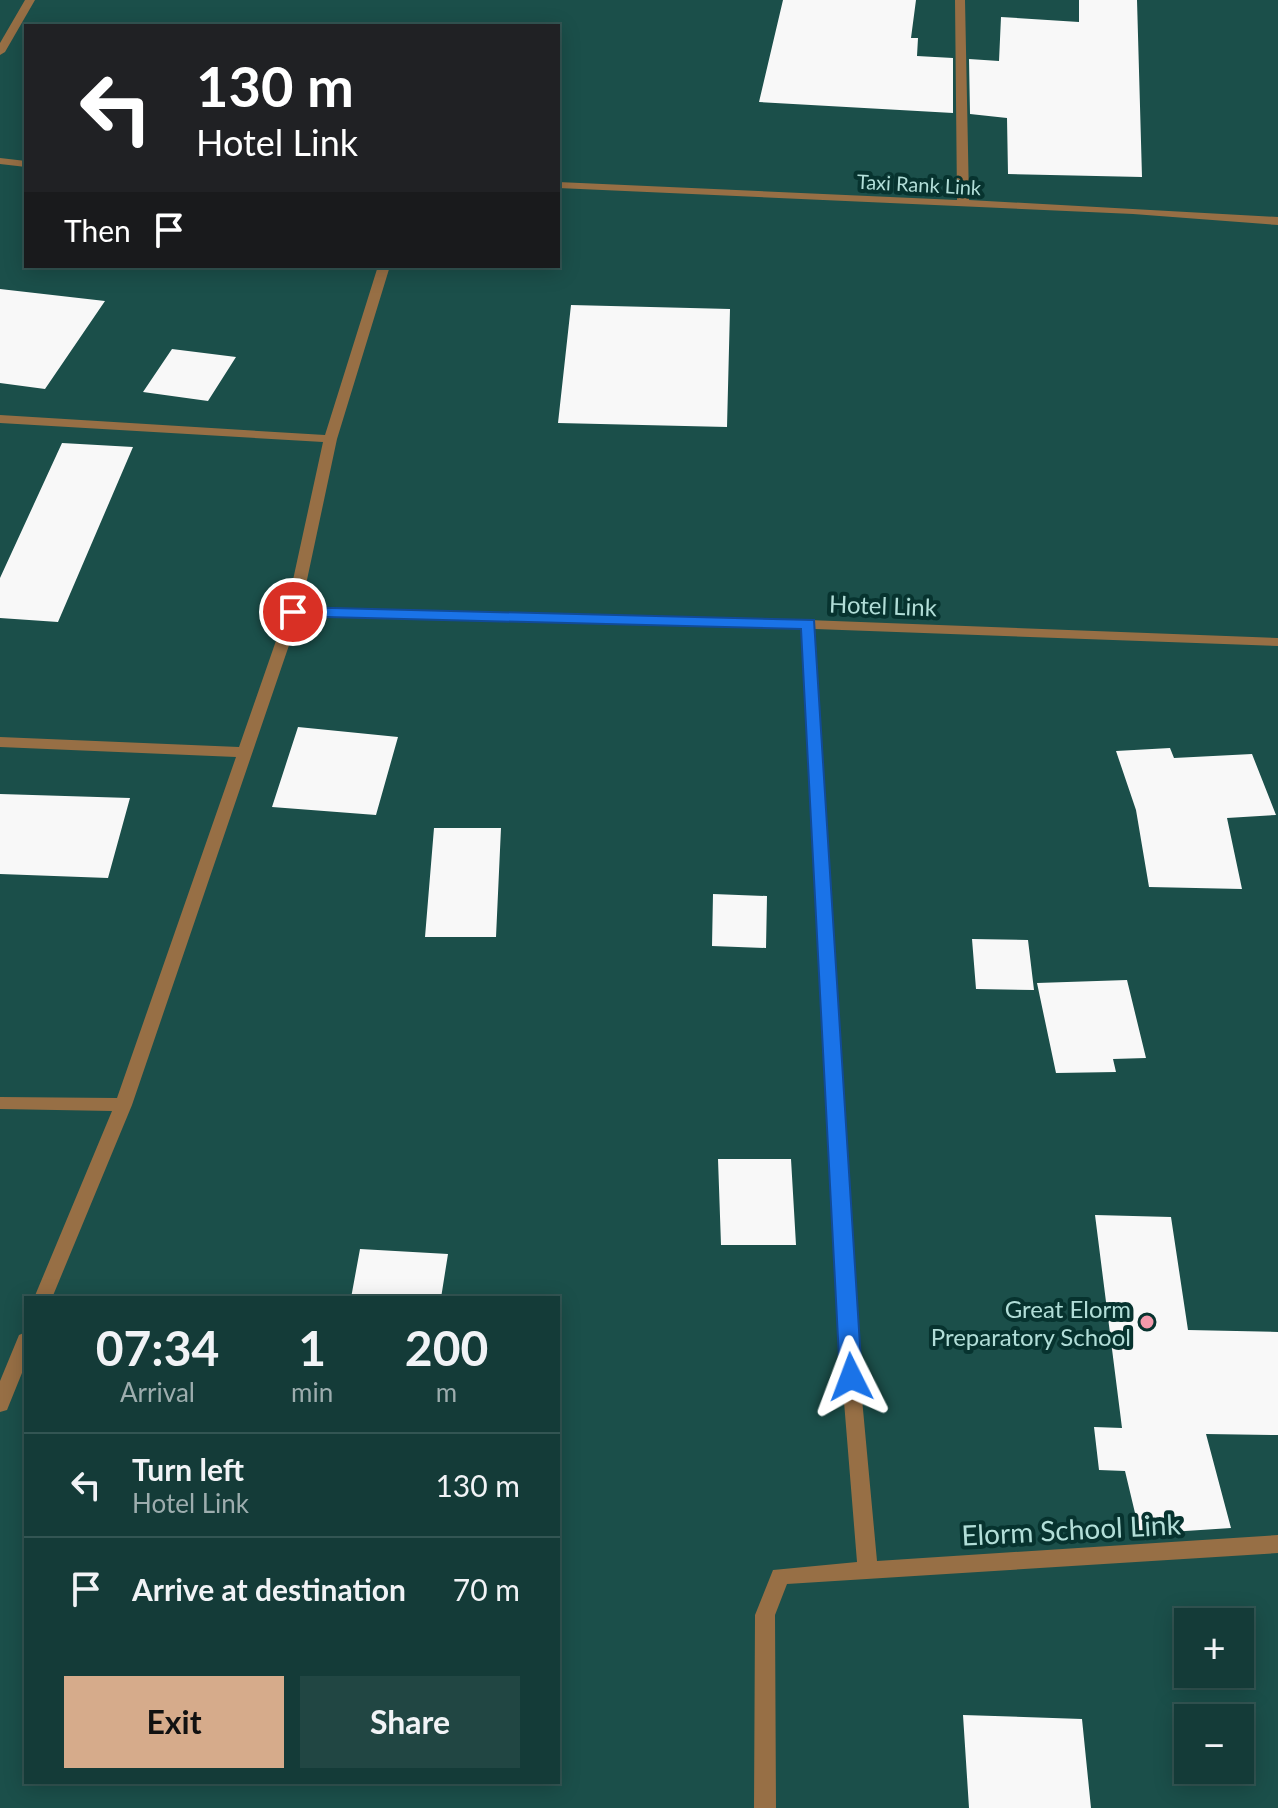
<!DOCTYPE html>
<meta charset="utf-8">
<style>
:root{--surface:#143b38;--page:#214643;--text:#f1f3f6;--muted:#9dadae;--line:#335553;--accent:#d6ab8b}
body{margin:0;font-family:Lato,sans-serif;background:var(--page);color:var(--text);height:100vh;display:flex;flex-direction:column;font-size:30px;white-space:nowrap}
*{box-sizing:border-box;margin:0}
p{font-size:26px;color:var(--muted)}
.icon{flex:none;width:44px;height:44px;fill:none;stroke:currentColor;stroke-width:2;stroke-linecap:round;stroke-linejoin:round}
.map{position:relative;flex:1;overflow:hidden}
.sheet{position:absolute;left:24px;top:1296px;width:536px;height:488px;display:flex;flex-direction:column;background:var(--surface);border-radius:0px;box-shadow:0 4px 20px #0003,0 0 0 2px var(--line)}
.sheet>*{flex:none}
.guide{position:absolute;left:24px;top:24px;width:536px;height:244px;border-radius:0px;box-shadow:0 4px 20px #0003,0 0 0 2px var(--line);background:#202124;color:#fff;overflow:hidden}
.buttons{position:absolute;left:1174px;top:1608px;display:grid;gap:16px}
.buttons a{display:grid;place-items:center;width:80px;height:80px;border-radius:0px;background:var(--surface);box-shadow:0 4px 20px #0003,0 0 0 2px var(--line);font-size:40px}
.pin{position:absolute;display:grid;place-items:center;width:68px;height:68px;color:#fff;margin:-34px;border:4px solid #fff;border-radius:50%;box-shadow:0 2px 8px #0007}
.me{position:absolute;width:88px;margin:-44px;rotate:357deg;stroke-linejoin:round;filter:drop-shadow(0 0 6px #0008)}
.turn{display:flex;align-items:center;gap:28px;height:168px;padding:0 40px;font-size:36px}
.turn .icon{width:104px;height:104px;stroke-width:2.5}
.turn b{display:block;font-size:56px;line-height:68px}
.then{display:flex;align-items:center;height:76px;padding:0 40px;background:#0003;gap:16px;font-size:30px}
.eta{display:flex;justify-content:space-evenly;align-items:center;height:136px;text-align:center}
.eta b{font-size:48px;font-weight:700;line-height:56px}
.button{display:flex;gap:16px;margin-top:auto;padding:16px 40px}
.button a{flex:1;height:92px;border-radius:0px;background:var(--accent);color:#111;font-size:32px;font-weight:700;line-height:92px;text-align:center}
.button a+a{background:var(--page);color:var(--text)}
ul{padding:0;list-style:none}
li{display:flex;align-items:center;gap:24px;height:104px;padding:0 40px;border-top:2px solid var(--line)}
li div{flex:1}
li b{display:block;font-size:30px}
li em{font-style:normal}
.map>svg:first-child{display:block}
.building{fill:#f8f8f8}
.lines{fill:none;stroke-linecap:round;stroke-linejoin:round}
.street{fill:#976f45;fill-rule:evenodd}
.route{fill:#1a73e8;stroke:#114b97;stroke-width:2}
.poi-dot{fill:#f39aac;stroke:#07332f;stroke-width:3}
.labels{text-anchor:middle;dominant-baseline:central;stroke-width:8;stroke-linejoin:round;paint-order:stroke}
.far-street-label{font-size:20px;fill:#b2ded8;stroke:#07332f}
.street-label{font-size:24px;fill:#b2ded8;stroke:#07332f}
.poi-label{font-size:24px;fill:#b2ded8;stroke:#07332f;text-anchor:end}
.near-street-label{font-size:28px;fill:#b2ded8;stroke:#07332f}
</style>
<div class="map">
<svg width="1278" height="1808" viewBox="0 0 1278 1808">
<rect width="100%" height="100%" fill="#1b4f4a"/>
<path class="building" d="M 783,0 L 916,0 L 911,38 L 918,38 L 917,56 L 953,58 L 953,113 L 759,102 Z
M 1079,0 L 1137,0 L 1142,177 L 1008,174 L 1007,118 L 970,114 L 969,59 L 999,61 L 1001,17 L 1079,22 Z
M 0,289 L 105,301 L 45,389 L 0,383 Z
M 571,305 L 730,309 L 727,427 L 558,423 Z
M 172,349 L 236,357 L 208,401 L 143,392 Z
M 62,443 L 133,447 L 58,622 L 0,618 L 0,578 Z
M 298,727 L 398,737 L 376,815 L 272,807 Z
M 1170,748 L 1174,758 L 1252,754 L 1276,815 L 1227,818 L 1242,889 L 1149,887 L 1136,810 L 1116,751 Z
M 0,794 L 130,798 L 108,878 L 0,874 Z
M 434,828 L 501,828 L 496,937 L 425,937 Z
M 713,894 L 767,896 L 766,948 L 712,946 Z
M 972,939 L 1028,940 L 1034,990 L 976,989 Z
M 1127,980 L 1146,1058 L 1113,1059 L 1116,1072 L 1056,1073 L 1037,983 Z
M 718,1159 L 791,1159 L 796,1245 L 721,1245 Z
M 1095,1215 L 1171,1217 L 1188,1330 L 1278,1332 L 1278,1435 L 1206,1434 L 1231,1528 L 1140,1534 L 1125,1471 L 1099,1470 L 1094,1427 L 1122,1428 Z
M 360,1249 L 448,1254 L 441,1298 L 351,1298 Z
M 963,1715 L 1082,1719 L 1091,1808 L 969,1808 Z"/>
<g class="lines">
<path class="street" d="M 25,0 L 35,0 L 5,52 L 0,55 L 0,43 Z
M 955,0 L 965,0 L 969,200 L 1278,217 L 1278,225 L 1133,214 L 558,188 L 558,182 L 957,200 Z
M 0,158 L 26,161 L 26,167 L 0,164 Z
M 378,266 L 390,266 L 337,439 L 301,608 L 808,620 L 1278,638 L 1278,646 L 815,629 L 860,1377 L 877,1561 L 1278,1535 L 1278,1553 L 787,1584 L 775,1615 L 776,1808 L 754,1808 L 755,1615 L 773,1570 L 857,1562 L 842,1377 L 801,628 L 299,616 L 132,1105 L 52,1298 L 34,1298 L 112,1111 L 0,1109 L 0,1097 L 117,1098 L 236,757 L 0,747 L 0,737 L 239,747 L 286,612 L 323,442 L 0,423 L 0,415 L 325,435 Z
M 26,1332 L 26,1363 L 7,1410 L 0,1412 L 0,1381 L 19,1335 Z"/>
</g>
<path class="route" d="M 293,607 L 814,620 L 862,1377 L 859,1383 L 851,1385 L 844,1383 L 840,1377 L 801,629 L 288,616 L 285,612 Z"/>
<circle class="poi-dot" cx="1147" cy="1322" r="8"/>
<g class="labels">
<g class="far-street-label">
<text transform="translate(919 184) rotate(3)">Taxi Rank Link</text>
</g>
<g class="street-label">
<text transform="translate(883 605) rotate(2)">Hotel Link</text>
</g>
<g class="poi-label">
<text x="1131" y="1308">Great Elorm<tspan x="1131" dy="28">Preparatory School</tspan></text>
</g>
<g class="near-street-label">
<text transform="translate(1071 1529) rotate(-3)">Elorm School Link</text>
</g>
</g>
</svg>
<div class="buttons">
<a>+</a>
<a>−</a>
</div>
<div class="pin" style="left:293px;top:612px;background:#d93025"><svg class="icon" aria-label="arrive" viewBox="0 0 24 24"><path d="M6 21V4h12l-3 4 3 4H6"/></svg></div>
<svg class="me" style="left:851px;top:1377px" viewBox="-20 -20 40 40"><path d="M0-17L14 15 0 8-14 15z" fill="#1a73e8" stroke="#fff" stroke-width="4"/></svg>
<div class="guide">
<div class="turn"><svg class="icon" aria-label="left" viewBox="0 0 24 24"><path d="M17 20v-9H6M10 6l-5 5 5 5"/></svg><div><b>130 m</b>Hotel Link</div></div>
<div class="then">Then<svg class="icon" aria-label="arrive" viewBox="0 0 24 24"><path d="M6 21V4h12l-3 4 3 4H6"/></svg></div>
</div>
<section class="sheet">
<div class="eta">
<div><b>07:34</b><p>Arrival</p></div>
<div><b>1</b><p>min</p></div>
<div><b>200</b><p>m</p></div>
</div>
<ul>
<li><svg class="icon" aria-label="left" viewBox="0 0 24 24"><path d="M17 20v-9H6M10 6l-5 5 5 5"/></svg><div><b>Turn left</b><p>Hotel Link</p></div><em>130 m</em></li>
<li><svg class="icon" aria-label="arrive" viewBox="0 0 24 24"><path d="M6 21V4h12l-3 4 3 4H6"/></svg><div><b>Arrive at destination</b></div><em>70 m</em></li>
</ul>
<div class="button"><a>Exit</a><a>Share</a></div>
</section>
</div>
